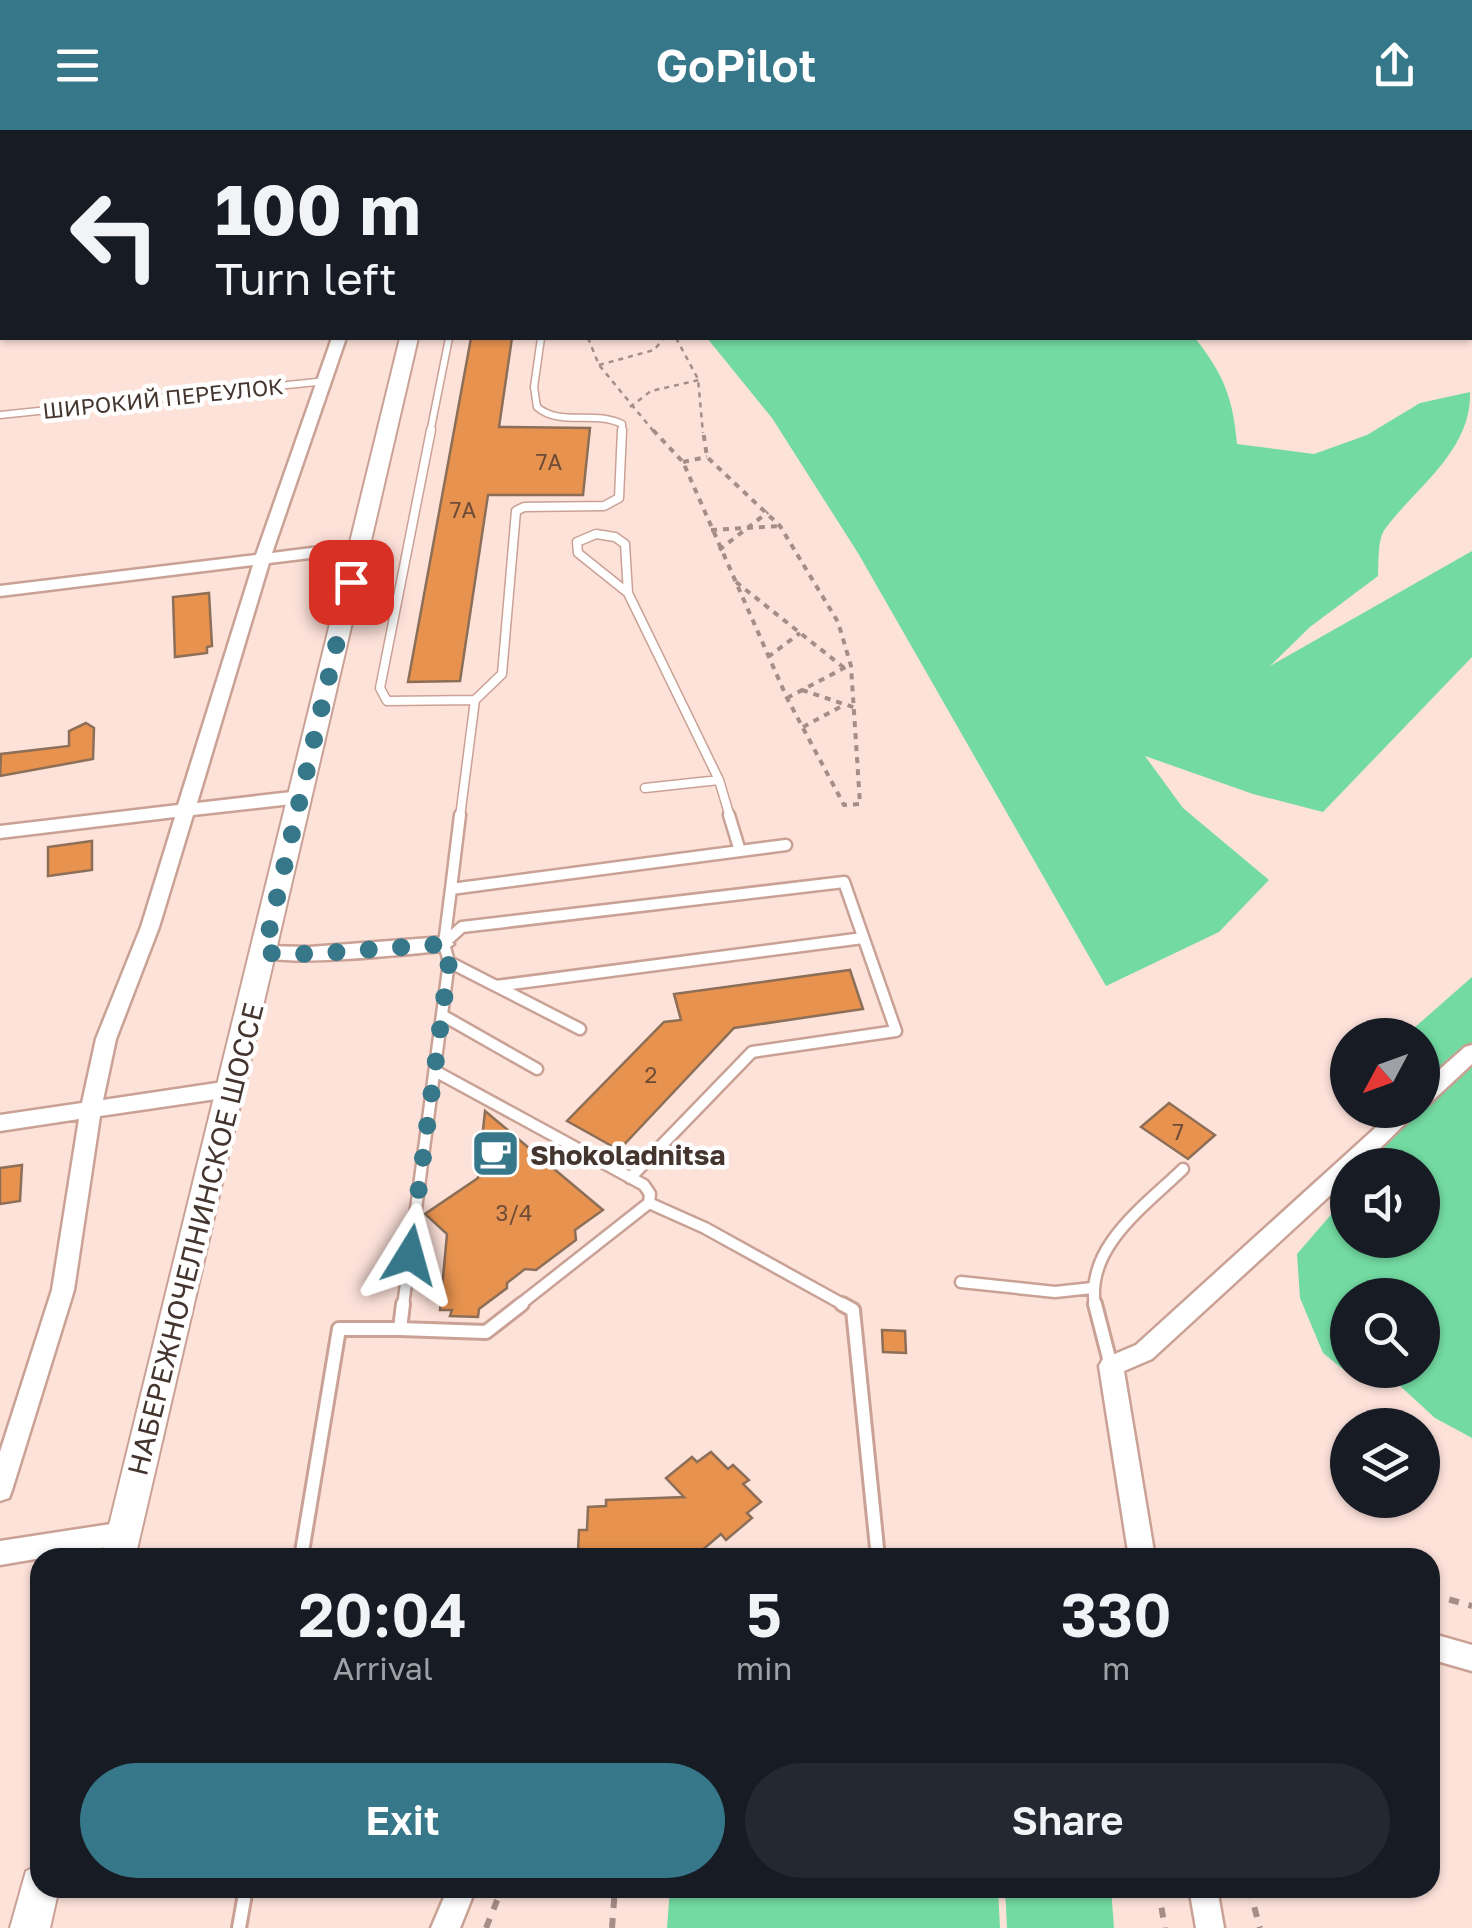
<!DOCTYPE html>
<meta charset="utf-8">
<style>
:root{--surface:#171b24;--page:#242831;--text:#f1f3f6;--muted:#9ea1a6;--accent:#36788a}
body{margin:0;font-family:"Golos Text",sans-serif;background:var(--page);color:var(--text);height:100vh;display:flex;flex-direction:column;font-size:38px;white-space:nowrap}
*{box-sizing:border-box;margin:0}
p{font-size:32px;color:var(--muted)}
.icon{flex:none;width:55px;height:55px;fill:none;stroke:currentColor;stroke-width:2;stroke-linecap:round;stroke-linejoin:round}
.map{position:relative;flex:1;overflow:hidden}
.side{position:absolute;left:30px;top:1418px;width:1410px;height:350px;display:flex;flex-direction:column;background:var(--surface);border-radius:30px;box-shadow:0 2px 8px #0004}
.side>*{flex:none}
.banner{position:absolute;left:0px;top:0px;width:1472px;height:210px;box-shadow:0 2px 8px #0004;background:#171b24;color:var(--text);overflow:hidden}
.needle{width:65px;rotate:229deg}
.controls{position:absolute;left:1330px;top:888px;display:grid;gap:20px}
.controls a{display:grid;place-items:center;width:110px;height:110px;border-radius:50%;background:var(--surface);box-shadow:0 2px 8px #0004;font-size:50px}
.pin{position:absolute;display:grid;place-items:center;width:85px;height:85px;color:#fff;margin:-42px;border-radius:20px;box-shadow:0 5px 15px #0006}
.me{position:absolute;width:110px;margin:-55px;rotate:8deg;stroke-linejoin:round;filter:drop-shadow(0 0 8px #0008)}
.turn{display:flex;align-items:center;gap:35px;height:210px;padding:0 50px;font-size:45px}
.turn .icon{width:130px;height:130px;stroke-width:2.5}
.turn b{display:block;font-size:70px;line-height:85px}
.eta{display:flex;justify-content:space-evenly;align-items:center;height:170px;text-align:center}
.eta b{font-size:60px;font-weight:600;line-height:70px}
.primary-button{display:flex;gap:20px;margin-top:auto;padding:20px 50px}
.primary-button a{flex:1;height:115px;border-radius:60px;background:var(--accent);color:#fff;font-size:40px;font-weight:600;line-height:115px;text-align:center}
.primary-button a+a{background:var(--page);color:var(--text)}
header{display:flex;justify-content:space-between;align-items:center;height:130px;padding:0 50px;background:var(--accent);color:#fff;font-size:45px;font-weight:600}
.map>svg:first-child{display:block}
.green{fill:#73dba2;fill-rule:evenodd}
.building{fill:#e7924e;stroke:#8d6e57;stroke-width:2.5}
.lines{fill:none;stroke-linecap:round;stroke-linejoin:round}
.lane-far3-casing{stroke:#caa195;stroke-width:9}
.lane-far2-casing{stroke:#caa195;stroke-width:11}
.lane-far1-casing{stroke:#caa195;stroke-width:15}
.lane-casing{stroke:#caa195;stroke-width:18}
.street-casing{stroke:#caa195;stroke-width:5}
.secondary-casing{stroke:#caa195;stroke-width:4}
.path-far2{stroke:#a48e87;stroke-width:2.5;stroke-dasharray:5 5;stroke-linecap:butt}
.path-far1{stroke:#a48e87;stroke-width:4;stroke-dasharray:6 6;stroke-linecap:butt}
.path{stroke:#a48e87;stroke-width:6;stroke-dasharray:10 10;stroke-linecap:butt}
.lane-far3{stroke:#fff;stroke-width:6}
.lane-far2{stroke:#fff;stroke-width:8}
.lane-far1{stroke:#fff;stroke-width:10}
.lane{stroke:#fff;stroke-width:12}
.street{fill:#fff;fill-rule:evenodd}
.secondary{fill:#fff;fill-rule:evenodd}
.route{stroke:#36788a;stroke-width:18;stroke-dasharray:0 32.4}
.labels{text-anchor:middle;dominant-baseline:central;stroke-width:9;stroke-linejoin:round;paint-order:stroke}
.far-street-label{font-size:22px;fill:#45352f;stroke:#fff}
.number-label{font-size:22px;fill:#6e4c37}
.poi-label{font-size:28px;font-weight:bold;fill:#45352f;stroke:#fff;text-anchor:start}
.street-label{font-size:28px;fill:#45352f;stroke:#fff}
</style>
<header><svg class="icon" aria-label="menu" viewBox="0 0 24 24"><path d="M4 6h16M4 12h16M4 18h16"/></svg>GoPilot<svg class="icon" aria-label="share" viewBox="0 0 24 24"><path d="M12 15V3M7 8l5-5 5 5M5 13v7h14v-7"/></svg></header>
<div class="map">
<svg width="1472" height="1798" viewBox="0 0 1472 1798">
<rect width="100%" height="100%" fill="#fde2da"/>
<path class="green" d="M 707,208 L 1195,208 C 1224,245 1233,268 1237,314 L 1314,324 L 1367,305 L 1420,273 L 1470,262 C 1472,321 1415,358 1385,399 C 1377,410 1379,433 1378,446 L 1310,497 L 1270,536 L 1472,421 L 1472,527 L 1323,682 L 1253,664 L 1145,626 L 1183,678 L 1269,750 L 1219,802 L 1106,856 L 858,423 L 772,288 Z
M 1472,847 L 1472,1308 L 1435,1288 L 1399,1255 L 1350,1245 L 1323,1223 L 1300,1168 L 1297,1124 L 1347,1066 L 1348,1110 L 1422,1110 L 1422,1035 L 1373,1035 L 1383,980 L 1422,980 L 1422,905 L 1406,905 ZM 1348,1165 L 1422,1165 L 1422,1240 L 1348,1240 Z
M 670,1758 L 998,1758 L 1000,1798 L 667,1798 Z
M 1005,1758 L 1111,1758 L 1114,1798 L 1007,1798 Z"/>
<path class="building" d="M 471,208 L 512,208 L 499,297 L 590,298 L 583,365 L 488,365 L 460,551 L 408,552 Z
M 209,463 L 212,516 L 207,517 L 207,523 L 175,527 L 173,467 Z
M 86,593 L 94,598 L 93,629 L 0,646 L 1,624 L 69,616 L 69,601 Z
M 92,711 L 92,740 L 48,746 L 48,717 Z
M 850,840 L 863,879 L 734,898 L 619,1020 L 567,991 L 664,892 L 681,890 L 674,864 Z
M 1169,973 L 1215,1005 L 1188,1029 L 1141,997 Z
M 485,981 L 603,1080 L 575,1100 L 576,1110 L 536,1140 L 525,1139 L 507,1153 L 507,1158 L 479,1179 L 478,1187 L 450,1186 L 452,1180 L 440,1180 L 447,1104 L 425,1084 L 478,1048 Z
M 22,1035 L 20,1071 L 0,1074 L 0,1038 Z
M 882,1200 L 905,1201 L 906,1223 L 883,1222 Z
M 711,1322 L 728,1339 L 733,1335 L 749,1350 L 743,1354 L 761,1372 L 747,1383 L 752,1388 L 726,1410 L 721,1404 L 693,1428 L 585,1428 L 586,1422 L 578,1421 L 579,1400 L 587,1400 L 588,1377 L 606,1376 L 606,1370 L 684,1367 L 666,1348 L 692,1327 L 697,1332 Z"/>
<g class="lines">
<defs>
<path id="lane-far3" d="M 541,208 L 534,257 L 537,277 C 560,297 595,280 622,294 L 622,303
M 0,285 L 326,251
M 430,303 L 449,208"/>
<path id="lane-far2" d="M 431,300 L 380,558 L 387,571 L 475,570
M 596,404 L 615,407 L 625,414 L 628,463 L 578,423 L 577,412 Z
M 628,463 L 719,650 L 730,687
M 645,658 L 719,650
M 460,687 L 475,570 L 502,544 L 516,381 L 524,377 L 604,376 L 619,368 L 622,300"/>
<path id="lane-far1" d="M 729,685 L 740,721
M 451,759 L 460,685
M 444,813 L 462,797 L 844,752 L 896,901 L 752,922 L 630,1048
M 449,832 L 580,899
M 496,856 L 863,808
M 442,885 L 537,939
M 435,941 L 644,1055 L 650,1064 L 649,1073 L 518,1176
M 649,1073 L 705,1098 L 846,1176
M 961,1152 L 1055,1162 L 1092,1158
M 403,1176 L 449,832 L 444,814 L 451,759 L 786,715
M 1095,1176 C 1085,1117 1145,1076 1183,1039"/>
<path id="lane" d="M 842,1174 L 853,1180 L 878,1428
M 1095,1174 L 1111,1236
M 400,1199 L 486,1202 L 522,1174
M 301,1428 L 339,1199 L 400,1199 L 403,1174
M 239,1798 L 246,1758"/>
<path id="street" d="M 332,208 L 346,208 L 272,423 L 359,412 L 367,417 L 359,422 L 269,433 L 197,673 L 300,661 L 309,667 L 300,673 L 193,685 L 159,797 L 116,909 L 103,970 L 230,951 L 237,954 L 240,959 L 237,964 L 230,967 L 100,986 L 74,1160 L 12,1360 L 9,1368 L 0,1371 L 0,1322 L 52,1160 L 79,989 L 0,1001 L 0,985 L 82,973 L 96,909 L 141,797 L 175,687 L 0,708 L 0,696 L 178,675 L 253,435 L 0,466 L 0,456 L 256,425 Z
M 444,807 L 454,814 L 444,821 C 413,823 271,840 254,823 L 264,816 L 309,817 Z
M 1472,915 L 1472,934 L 1429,974 L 1422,976 L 1422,955 L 1465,917 Z
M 1395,980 L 1419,980 L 1363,1035 L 1348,1035 L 1348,1049 L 1152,1229 L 1124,1241 L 1155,1428 L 1129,1428 L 1099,1236 L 1103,1229 L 1136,1215 Z
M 124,1392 L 133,1395 L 137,1403 L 133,1411 L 124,1414 L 0,1435 L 0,1411 Z
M 1430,1503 L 1472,1515 L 1472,1541 L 1430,1529 Z
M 448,1758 L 476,1758 L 460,1798 L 431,1798 Z
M 1189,1758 L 1217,1758 L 1224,1798 L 1196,1798 Z"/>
<path id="secondary" d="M 400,208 L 418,208 L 135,1428 L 101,1428 Z
M 40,1735 L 40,1758 L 59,1758 L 50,1798 L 10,1798 L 26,1741 Z"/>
</defs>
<use href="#lane-far3" class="lane-far3-casing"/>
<use href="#lane-far2" class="lane-far2-casing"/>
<use href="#lane-far1" class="lane-far1-casing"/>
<use href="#lane" class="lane-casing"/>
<use href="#street" class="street-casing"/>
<use href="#secondary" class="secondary-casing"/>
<path class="path-far2" d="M 588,208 L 599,235 L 655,303
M 676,208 L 698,249 L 703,303
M 599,235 L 654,220 L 664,208
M 630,277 L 651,261 L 699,250"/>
<path class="path-far1" d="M 653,300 L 683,332 L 787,568 L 844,675 L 860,674 L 851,536 L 838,492 L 780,396 L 707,327 L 703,300
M 683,332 L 707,327
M 711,400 L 780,396
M 719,420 L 768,382
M 736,452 L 843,537
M 768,527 L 800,503
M 802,560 L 856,578
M 787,568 L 846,537
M 803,597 L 842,576"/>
<path class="path" d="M 1430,1464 L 1472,1476
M 1158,1758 L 1165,1798
M 1249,1758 L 1260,1798
M 486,1798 L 502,1758
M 612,1798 L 615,1758"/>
<use href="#lane-far3" class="lane-far3"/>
<use href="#lane-far2" class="lane-far2"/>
<use href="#lane-far1" class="lane-far1"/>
<use href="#lane" class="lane"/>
<use href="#street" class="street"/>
<use href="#secondary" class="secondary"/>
</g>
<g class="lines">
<path class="route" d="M 351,452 L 264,823 L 310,824 L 444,814 L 449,832 L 410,1125"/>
</g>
<defs>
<symbol id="cafe-square" viewBox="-11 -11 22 22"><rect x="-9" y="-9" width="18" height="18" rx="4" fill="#36788a" stroke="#fff"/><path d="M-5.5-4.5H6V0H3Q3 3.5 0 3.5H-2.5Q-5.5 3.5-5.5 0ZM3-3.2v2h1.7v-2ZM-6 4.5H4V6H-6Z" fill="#fff"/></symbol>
</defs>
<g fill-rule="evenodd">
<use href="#cafe-square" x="468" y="996" width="55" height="55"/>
</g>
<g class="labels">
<g class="far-street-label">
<text transform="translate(163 268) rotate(-6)">ШИРОКИЙ ПЕРЕУЛОК</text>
</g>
<g class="number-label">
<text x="549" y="331">7А</text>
<text x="463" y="379">7А</text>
<text x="651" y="944">2</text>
<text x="1178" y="1001">7</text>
<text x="514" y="1082">3/4</text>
</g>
<g class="poi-label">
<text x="530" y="1024">Shokoladnitsa</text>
</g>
<g class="street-label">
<text transform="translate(195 1109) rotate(-76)">НАБЕРЕЖНОЧЕЛНИНСКОЕ ШОССЕ</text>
</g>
</g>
</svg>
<div class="controls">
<a><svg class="needle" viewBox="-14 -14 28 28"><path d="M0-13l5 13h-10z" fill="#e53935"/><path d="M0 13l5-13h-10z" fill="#9ea1a6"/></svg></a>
<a><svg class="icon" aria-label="sound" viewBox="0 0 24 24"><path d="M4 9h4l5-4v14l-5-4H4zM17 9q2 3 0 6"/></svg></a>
<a><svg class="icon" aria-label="search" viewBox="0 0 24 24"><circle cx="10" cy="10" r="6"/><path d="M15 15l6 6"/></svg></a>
<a><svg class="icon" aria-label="layers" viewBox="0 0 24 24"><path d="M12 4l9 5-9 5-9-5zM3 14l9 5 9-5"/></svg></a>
</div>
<div class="pin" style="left:351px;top:452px;background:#d93025"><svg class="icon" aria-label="arrive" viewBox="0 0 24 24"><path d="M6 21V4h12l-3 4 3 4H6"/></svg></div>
<svg class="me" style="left:410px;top:1125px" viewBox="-20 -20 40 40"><path d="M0-17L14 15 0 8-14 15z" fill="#36788a" stroke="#fff" stroke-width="4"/></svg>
<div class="banner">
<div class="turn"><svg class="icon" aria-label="left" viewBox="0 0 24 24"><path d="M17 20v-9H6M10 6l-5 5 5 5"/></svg><div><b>100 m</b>Turn left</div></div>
</div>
<section class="side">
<div class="eta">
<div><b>20:04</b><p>Arrival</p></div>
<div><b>5</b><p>min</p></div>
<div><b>330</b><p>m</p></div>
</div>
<div class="primary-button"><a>Exit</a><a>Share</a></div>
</section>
</div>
